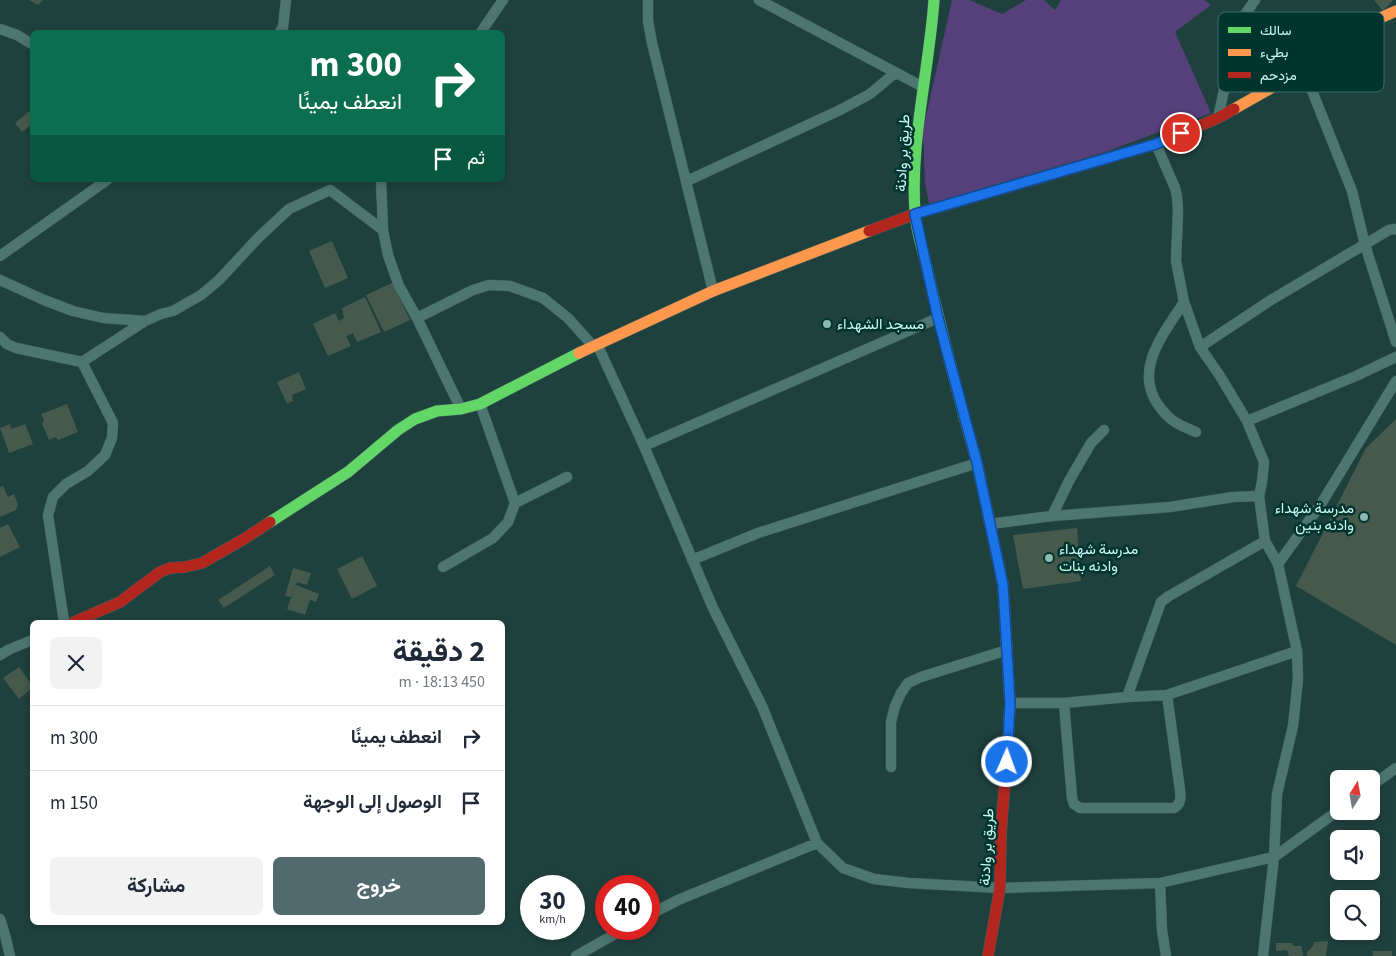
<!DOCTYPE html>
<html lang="ar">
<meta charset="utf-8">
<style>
:root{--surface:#fff;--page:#f2f2f3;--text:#1f2937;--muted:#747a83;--line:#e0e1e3;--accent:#506a6e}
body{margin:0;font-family:"Source Sans 3",Vazirmatn,sans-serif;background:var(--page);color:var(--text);direction:rtl;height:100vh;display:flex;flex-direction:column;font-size:19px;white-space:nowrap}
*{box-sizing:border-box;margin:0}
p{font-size:16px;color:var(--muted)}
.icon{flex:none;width:28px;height:28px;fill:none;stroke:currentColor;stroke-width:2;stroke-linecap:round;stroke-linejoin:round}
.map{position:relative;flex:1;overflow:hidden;direction:ltr}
.sheet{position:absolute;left:30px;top:620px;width:475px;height:305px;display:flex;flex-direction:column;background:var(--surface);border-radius:8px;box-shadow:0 2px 8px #0003;direction:rtl}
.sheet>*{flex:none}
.banner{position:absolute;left:30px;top:30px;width:475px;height:152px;border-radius:8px;box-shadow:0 2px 8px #0003;direction:rtl;background:#0b6e4f;color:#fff;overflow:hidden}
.needle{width:32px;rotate:11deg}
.buttons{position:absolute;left:1330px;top:770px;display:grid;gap:10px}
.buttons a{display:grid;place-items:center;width:50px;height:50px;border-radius:8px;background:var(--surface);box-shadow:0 2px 8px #0003;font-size:25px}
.speed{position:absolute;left:520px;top:875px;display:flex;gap:10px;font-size:25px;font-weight:700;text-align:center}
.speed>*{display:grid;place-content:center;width:65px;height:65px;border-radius:50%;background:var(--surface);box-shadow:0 2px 8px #0003;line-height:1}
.speed small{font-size:12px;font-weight:400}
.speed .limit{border:8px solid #d22;background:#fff;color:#111}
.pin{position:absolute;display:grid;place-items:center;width:42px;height:42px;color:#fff;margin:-21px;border:2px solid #fff;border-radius:50%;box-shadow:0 1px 5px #0007}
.me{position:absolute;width:55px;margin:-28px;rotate:2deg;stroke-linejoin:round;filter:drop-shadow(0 0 4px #0008)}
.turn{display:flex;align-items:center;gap:18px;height:105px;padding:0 20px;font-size:22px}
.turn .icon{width:65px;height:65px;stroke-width:2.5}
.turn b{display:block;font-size:35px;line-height:42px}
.then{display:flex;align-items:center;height:48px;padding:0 20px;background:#0003;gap:10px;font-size:19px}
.round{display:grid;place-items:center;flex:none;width:52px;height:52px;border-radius:8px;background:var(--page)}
.overview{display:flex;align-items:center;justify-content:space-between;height:85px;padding:0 20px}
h1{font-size:30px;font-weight:700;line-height:38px}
.action{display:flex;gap:10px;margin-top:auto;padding:10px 20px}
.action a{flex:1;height:58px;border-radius:8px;background:var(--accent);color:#fff;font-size:20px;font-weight:700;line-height:58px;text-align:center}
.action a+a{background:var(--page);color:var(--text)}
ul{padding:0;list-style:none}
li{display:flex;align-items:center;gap:15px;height:65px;padding:0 20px;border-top:1px solid var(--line)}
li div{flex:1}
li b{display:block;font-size:19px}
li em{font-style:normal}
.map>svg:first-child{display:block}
.green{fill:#56407b}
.building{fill:#455a4c}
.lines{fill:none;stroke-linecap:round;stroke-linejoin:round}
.street-casing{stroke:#425e5a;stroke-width:11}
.fast-casing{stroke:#425e5a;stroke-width:12}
.slow-casing{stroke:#425e5a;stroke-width:12}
.jam-casing{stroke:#425e5a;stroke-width:12}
.street{stroke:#4d7671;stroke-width:10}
.fast{stroke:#63d668;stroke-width:11}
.slow{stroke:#ff974d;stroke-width:11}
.jam{stroke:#b3261e;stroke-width:11}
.route-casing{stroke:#114b97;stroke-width:12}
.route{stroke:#1a73e8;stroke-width:9}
.poi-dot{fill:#8db9b2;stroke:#00342e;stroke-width:2}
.labels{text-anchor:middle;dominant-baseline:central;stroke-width:5;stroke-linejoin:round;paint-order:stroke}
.street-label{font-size:15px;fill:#c8faf1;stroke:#00342e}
.poi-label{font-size:15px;fill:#c8faf1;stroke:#00342e;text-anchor:start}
.key{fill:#00342e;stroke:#3c6f68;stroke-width:1}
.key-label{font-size:14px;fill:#c8faf1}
</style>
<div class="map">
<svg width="1396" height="956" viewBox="0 0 1396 956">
<rect width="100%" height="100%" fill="#1f413d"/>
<path class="green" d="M 952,0 L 969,0 L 1002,14 L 1026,0 L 1044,0 L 1055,10 L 1061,0 L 1204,0 L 1211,5 L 1175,32 L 1211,113 L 1102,153 L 929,204 L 925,183 L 923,130 Z"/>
<path class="building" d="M 29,0 L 43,0 L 38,5 Z
M 1374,0 L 1393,0 L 1383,11 Z
M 32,109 L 32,124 L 22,132 L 15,123 Z
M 332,241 L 348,278 L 325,288 L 309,251 Z
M 392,283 L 410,320 L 384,332 L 366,295 Z
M 365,297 L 381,332 L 357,342 L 353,333 L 346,336 L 351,346 L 328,356 L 313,324 L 335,313 L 339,321 L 344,318 L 342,308 Z
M 299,372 L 306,389 L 292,395 L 293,401 L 287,404 L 277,382 Z
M 67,404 L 78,432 L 58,440 L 56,437 L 49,440 L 42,424 L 44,420 L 41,414 Z
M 1396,419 L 1396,645 L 1296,586 L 1366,448 Z
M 10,424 L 11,429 L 25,424 L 33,444 L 9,453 L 0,428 Z
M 3,486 L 8,497 L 14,494 L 18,505 L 16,510 L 0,517 L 0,487 Z
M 8,524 L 20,547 L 0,557 L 0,528 Z
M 1077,528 L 1081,581 L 1023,589 L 1013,535 Z
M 362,556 L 377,586 L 352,599 L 337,569 Z
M 270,566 L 275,575 L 224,608 L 218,600 Z
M 293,568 L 311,573 L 307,585 L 297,582 L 291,597 L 285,596 Z
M 296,585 L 319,594 L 316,602 L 310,600 L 305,615 L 287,609 Z
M 19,667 L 32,685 L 32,688 L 19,699 L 3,678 Z
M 1328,941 L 1326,956 L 1307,956 L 1307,952 L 1313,946 L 1314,942 Z
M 1276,943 L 1292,943 L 1293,946 L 1302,946 L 1303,956 L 1289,956 L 1287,950 L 1276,951 Z
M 1372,951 L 1392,951 L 1392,956 L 1373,956 Z"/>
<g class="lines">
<defs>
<path id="street" d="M 648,0 L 648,21 L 652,43 L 713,291
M 759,0 L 923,87
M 0,29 L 17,35 L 32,44
M 280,32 L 283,27 L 286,0
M 481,32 L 503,0
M 1247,50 L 1280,83
M 1303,68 L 1352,191 L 1365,245 L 1396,342
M 1218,118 L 1224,90 L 1235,68 L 1247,50 C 1242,44 1232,38 1234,30 L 1255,0
M 1156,144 L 1175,188 L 1177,196 L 1178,211 L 1176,261 L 1184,302 L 1200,347 L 1220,376 L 1247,421 L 1264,462 L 1262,482 L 1259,496 L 1265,541 L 1278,564 L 1297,651 L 1298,679 L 1293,726 L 1277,794 L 1274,857 L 1263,956
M 381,180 L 383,230 L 388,255 L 399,286 L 417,318 L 461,409
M 687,181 L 840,110 L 870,94 L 895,73
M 0,256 L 107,180
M 0,280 L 44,300 L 73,311 L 103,318 L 145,321 L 161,314 L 173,311 L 201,295 L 219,280 L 258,238 L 289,209 L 330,190 L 383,230
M 1184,302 C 1165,332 1132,370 1159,406 C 1163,411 1168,418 1175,422 C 1181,426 1189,429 1196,432
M 417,318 L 473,290 L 489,285 L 510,286 L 543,298 L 568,318 L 593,346
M 0,337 L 7,344 L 16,348 L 82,362
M 597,344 L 644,446 L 713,608 L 762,706 L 817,843 L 843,868 L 874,879 L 909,883 L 1000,888 L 1160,883 L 1274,857 L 1339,810
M 1200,347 L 1271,300 L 1389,230 L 1396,229
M 1247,421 L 1356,376 L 1396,357
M 644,446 L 938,318
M 515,503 L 567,477
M 1052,516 L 1069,481 L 1091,443 L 1104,430
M 990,524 L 1052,516 L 1170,507 L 1233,497 L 1259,496
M 692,560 L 758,533 L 977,463
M 1278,564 L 1321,504 L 1396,381
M 443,567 L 493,538 L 508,522 L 515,503 L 480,404
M 64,622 L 48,515 L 53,497 L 66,484 L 88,471 L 105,455 L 112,438 L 113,423 L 82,362 L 145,321
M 0,655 L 8,650 L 32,640
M 1127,697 L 1161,602 L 1169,596 L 1265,541
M 1010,703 L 1064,703 L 1127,697 L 1167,695 L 1297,651
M 1064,703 L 1072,798 L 1074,804 L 1080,808 L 1174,808 C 1181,804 1181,798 1180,790 L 1167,695
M 891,767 L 891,722 L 895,706 L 901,693 L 908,683 L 921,677 L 1007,650
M 1371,786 L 1396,768
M 1160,883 L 1162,930 L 1166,956
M 649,915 L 678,900 L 817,843
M 0,919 L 5,935 L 10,956
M 576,956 L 624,929"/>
<path id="fast" d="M 934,0 C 929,71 910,141 915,212 C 916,231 923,250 927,268 C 938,318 951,367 964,416
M 270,522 L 348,472 L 398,430 L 415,419 L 437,411 L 461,409 L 480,404 L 579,353"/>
<path id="slow" d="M 1234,109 L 1280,83 L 1371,22 L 1396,11
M 579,353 L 713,291 L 869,231
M 964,416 L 977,463 L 1003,585 L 1010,703 L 1008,741"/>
<path id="jam" d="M 869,231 L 915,214 L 1156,144 L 1218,118 L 1234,109
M 74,622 L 120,602 L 160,572 L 170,568 L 185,567 L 202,563 L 244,539 L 270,522
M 988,956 L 1000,888 L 1001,832 L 1008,741"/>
</defs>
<use href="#street" class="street-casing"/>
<use href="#fast" class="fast-casing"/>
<use href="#slow" class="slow-casing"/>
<use href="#jam" class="jam-casing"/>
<use href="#street" class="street"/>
<use href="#fast" class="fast"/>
<use href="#slow" class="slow"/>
<use href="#jam" class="jam"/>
</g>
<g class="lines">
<defs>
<path id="route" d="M 1007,762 L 1010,703 L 1003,585 L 977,463 L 938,318 L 915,214 L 1156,144 L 1181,133"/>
</defs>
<use href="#route" class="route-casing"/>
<use href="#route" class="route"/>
</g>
<g class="poi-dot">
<circle cx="827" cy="324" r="5"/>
<circle cx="1364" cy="517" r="5"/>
<circle cx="1049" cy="558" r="5"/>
</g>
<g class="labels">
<g class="street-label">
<text transform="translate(903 153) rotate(-87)">طريق بر وادنة</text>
<text transform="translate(987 847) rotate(-87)">طريق بر وادنة</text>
</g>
<g class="poi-label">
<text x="837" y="324">مسجد الشهداء</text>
<text x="1354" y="508" text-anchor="end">مدرسة شهداء<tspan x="1354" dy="17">وادنه بنين</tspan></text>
<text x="1059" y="549">مدرسة شهداء<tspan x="1059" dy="17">وادنه بنات</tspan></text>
</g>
</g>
<rect x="1218" y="12" width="166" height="80" rx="8" class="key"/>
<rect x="1228" y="27" width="23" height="6" fill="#63d668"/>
<rect x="1228" y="49" width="23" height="7" fill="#ff974d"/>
<rect x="1228" y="72" width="23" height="6" fill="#b3261e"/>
<g class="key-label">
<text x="1260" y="35">سالك</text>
<text x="1260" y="57">بطيء</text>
<text x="1260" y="80">مزدحم</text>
</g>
</svg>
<div class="buttons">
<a><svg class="needle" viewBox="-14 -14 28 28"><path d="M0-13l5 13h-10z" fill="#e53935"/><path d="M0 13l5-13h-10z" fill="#747a83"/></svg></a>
<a><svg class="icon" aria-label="sound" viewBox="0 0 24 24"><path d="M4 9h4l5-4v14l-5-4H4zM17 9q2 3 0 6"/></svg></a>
<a><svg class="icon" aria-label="search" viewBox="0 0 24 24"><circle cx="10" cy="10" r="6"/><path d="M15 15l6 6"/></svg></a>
</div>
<div class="speed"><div>30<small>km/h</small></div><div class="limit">40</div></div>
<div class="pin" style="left:1181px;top:133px;background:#d93025"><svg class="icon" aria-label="arrive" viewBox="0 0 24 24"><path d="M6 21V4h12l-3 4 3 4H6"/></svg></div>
<svg class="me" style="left:1007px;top:762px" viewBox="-20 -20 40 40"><circle r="17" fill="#1a73e8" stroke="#fff" stroke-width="3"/><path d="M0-11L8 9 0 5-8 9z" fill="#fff"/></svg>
<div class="banner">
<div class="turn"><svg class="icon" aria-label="right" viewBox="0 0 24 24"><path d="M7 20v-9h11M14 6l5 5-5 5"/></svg><div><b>300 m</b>انعطف يمينًا</div></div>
<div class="then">ثم<svg class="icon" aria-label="arrive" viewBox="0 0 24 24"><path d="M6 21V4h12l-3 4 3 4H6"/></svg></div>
</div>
<section class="sheet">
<div class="overview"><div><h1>2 دقيقة</h1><p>450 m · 18:13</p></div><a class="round"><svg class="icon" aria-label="close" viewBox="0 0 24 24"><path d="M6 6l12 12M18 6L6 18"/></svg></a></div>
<ul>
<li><svg class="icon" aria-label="right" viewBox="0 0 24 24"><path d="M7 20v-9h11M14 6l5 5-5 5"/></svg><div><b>انعطف يمينًا</b></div><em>300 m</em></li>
<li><svg class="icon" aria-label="arrive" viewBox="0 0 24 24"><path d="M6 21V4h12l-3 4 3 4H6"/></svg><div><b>الوصول إلى الوجهة</b></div><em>150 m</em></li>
</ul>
<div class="action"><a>خروج</a><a>مشاركة</a></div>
</section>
</div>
